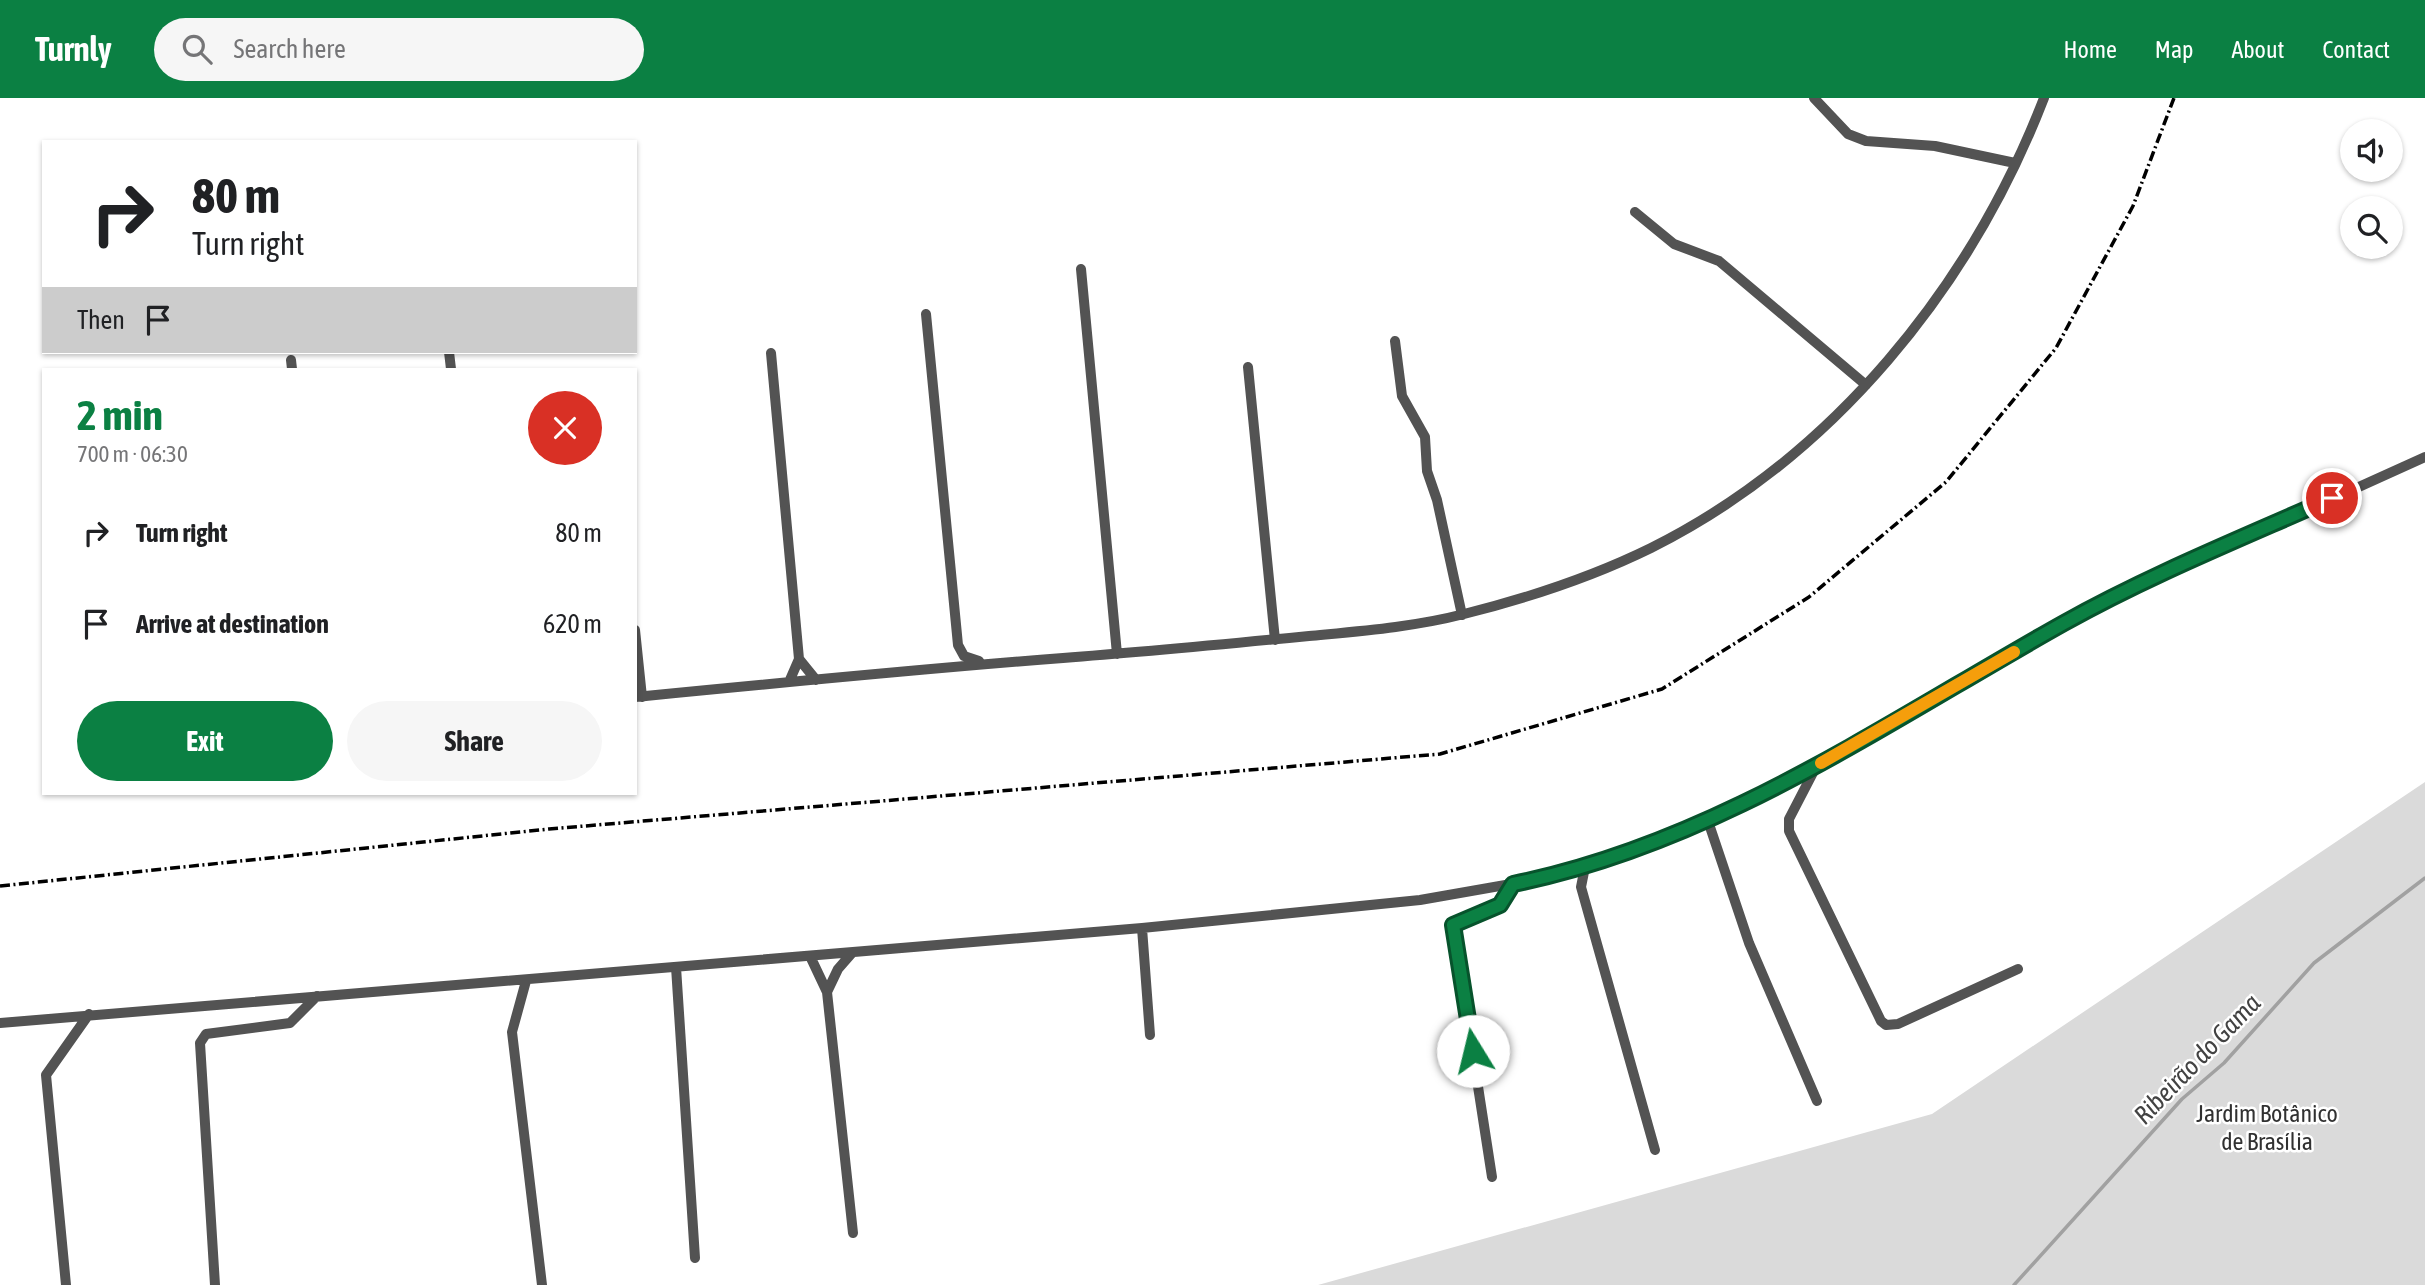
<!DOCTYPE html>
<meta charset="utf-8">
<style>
:root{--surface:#fff;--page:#f6f6f6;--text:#202124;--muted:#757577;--accent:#0b8043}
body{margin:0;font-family:"Asap Condensed",sans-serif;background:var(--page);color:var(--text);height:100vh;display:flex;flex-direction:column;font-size:26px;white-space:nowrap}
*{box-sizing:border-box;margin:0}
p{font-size:23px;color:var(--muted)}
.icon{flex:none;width:38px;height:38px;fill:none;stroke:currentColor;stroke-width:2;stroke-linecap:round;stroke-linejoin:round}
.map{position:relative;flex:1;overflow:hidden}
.panel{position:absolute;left:42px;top:270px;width:595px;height:427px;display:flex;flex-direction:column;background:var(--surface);border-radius:0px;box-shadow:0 2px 5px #0004}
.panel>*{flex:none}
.guide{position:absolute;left:42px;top:42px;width:595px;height:214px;border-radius:0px;box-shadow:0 2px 5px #0004;background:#fff;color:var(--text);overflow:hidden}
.fabs{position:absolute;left:2340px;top:21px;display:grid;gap:14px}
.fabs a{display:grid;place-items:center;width:63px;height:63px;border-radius:50%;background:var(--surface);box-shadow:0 2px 5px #0004;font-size:35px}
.pin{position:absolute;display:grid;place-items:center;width:60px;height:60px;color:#fff;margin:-30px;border:4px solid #fff;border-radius:50%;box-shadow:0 2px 7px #0007}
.me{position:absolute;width:77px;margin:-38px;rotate:351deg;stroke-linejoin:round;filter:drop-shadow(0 0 5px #0008)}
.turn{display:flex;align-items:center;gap:24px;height:147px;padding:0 35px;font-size:32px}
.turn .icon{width:91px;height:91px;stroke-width:2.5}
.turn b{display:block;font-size:49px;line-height:60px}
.then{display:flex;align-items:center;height:66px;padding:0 35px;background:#0003;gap:14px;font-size:26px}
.round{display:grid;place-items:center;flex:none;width:74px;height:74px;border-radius:37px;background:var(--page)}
.summary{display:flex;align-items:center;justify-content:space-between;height:119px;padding:0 35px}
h1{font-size:42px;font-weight:700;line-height:52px;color:var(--accent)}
.primary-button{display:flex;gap:14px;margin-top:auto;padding:14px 35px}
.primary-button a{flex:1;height:80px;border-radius:42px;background:var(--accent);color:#fff;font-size:28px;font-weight:700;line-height:80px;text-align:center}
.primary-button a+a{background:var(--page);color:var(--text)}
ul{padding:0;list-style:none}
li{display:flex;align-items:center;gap:21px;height:91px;padding:0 35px}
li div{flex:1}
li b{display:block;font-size:26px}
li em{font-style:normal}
header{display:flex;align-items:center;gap:42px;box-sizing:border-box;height:98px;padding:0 35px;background:var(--accent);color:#fff}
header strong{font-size:33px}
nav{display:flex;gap:38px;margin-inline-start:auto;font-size:24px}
.search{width:490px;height:63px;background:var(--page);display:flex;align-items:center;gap:18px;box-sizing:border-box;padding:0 24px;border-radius:38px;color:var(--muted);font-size:26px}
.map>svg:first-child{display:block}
.green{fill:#dadada}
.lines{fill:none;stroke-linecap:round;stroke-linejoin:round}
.stream{stroke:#a1a1a1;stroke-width:3.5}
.minor{stroke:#535353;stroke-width:10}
.rail{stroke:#000;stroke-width:3.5;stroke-dasharray:10 3.5 2 3.5;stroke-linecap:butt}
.route-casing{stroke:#07532c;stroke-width:18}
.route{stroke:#0b8043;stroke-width:12}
.slow{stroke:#f59e0b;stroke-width:12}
.labels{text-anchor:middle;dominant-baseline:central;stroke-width:5;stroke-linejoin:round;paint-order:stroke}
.park-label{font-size:24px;fill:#313131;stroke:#fff}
.water-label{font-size:26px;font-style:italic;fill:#424242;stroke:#fff}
</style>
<header>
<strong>Turnly</strong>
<div class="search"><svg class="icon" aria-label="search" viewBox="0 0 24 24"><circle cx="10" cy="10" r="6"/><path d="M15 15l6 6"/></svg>Search here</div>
<nav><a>Home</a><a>Map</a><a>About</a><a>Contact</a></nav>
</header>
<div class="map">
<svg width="2425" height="1187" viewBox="0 0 2425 1187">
<rect width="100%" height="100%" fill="#fff"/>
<path class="green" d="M 2425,684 L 2425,1187 L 1318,1187 L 1932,1016 Z"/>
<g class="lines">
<path class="stream" d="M 2014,1187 L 2182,1001 L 2224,965 L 2314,865 L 2425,780"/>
<path class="minor" d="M 1814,0 L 1848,36 L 1866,43 L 1935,48 L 2015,65
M 1635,114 L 1674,146 L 1719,163 L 1866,287
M 1081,171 L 1117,556
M 926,216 L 958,547 L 964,558 L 979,563
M 1395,243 L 1402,298 L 1425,339 L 1427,373 L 1437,402 L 1462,517
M 449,254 L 451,271
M 771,255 L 799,561 L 789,584
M 291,262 L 292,271
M 1248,269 L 1275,542
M 635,532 L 642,599
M 799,561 L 816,582
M 635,599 C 778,585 920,571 1063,560 C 1145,554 1227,546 1309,538 C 1361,533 1414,529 1464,516 C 1528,500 1592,479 1651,450 C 1833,359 1971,189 2044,0
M 1817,667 L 1789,721 L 1789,733 L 1881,923 L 1886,927 L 1898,926 L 2018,871
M 1708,723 L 1749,845 L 1817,1003
M 1585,769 L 1581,789 L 1655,1052
M 1142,830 L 1150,937
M 810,858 L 827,894 L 853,1135
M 676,869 L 695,1160
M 526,883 L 512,934 L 542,1187
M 827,894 L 838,871 L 852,855
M 0,925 L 1142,830 L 1420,802 L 1528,783 L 1631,753 L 1751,703 L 2098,507 L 2425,359
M 1492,1079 L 1453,827 L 1500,807 L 1513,786
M 66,1187 L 46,977 L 89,916
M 215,1187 L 200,945 L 206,936 L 290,925 L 317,898"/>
<path class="rail" d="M 0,788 L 549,731 L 1440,656 L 1662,591 L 1809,499 L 1946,384 L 2056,250 L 2133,108 L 2174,0"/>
</g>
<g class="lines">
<defs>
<path id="route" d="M 1473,953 L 1453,827 L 1500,807 L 1513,786 C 1716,745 1887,624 2064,525 C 2150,477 2242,440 2332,400"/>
</defs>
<use href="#route" class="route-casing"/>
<use href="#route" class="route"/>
<path class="slow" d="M 1821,665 L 2014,554"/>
</g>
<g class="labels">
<g class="park-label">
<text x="2267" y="1015">Jardim Botânico<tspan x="2267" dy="28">de Brasília</tspan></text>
</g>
<g class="water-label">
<text transform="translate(2197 961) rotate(-46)">Ribeirão do Gama</text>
</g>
</g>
</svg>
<div class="fabs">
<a><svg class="icon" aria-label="sound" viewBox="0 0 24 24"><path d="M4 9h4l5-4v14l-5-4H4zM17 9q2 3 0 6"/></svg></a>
<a><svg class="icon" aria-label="search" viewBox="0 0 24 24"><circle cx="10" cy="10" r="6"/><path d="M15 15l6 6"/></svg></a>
</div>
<div class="pin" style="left:2332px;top:400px;background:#d93025"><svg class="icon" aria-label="arrive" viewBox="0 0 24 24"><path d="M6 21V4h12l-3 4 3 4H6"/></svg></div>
<svg class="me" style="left:1473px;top:953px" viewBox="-20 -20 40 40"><circle r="19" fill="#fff"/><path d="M0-13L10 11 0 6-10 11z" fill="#0b8043"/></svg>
<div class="guide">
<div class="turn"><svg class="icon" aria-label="right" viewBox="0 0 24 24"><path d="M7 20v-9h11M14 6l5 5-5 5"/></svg><div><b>80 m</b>Turn right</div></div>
<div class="then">Then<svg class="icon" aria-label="arrive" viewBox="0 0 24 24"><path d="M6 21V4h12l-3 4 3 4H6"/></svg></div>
</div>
<section class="panel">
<div class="summary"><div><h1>2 min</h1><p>700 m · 06:30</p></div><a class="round" style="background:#d93025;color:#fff"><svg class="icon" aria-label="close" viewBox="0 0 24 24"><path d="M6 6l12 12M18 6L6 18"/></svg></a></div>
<ul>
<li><svg class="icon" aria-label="right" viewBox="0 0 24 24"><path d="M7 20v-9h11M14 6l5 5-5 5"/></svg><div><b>Turn right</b></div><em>80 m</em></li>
<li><svg class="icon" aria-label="arrive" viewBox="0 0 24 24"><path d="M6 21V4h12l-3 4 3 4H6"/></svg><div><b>Arrive at destination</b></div><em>620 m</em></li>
</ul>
<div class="primary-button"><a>Exit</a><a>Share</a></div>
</section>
</div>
